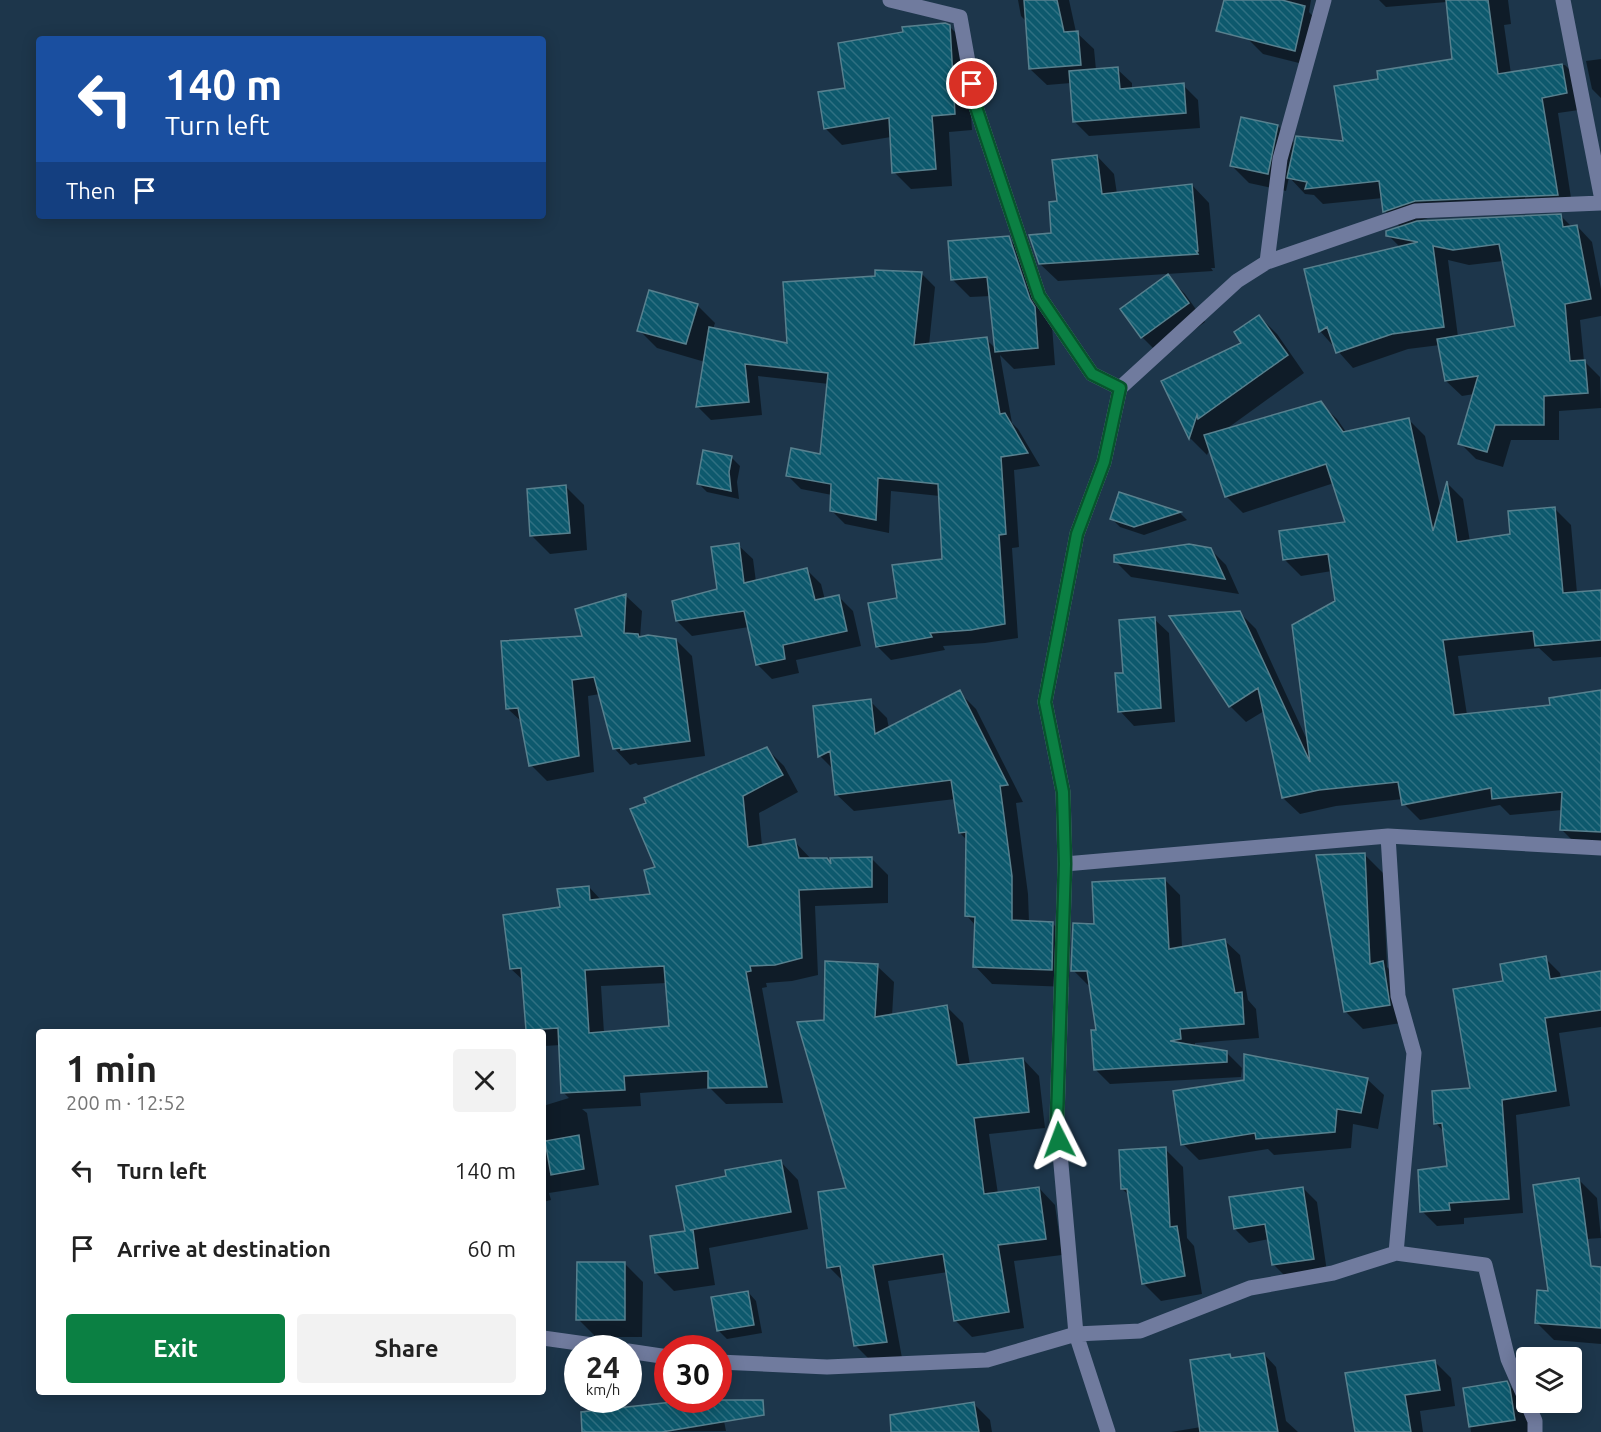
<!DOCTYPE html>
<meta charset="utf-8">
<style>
:root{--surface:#fff;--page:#f2f2f2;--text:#222;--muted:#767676;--accent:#0b8043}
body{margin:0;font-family:Ubuntu,sans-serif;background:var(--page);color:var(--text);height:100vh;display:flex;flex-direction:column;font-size:22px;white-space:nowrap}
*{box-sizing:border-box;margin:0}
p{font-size:20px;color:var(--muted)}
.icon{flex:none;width:33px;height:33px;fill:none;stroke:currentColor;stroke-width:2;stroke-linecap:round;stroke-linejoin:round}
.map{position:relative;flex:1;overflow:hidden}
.details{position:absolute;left:36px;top:1029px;width:510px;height:366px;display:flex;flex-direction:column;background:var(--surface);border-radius:6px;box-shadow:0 3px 15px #0003}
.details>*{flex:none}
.hud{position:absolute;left:36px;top:36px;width:510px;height:183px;border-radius:6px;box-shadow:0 3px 15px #0003;background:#1a4fa0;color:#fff;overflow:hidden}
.fabs{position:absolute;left:1516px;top:1347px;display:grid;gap:12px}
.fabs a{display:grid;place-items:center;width:66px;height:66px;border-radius:6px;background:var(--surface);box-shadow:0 3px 15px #0003;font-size:30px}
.speed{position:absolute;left:564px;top:1335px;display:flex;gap:12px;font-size:30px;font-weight:700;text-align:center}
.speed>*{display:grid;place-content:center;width:78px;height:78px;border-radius:50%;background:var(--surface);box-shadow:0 3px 15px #0003;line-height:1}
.speed small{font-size:15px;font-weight:400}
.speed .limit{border:9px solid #d22;background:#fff;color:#111}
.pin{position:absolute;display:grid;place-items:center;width:51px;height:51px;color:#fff;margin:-26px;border:3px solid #fff;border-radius:50%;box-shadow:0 2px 6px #0007}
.me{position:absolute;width:66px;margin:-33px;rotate:357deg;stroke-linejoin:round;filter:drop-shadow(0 0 4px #0008)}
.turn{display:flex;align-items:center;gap:21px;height:126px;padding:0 30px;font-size:27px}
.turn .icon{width:78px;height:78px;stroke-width:2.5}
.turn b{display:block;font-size:42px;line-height:51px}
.then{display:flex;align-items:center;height:57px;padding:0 30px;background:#0003;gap:12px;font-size:22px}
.round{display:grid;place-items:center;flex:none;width:63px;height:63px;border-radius:6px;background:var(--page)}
.headline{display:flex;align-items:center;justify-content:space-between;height:102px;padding:0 30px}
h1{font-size:36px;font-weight:600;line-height:45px}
.primary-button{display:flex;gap:12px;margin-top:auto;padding:12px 30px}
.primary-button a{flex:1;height:69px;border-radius:6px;background:var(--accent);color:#fff;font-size:24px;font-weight:600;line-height:69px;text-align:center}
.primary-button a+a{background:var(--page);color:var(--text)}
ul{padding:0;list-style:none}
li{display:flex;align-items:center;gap:18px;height:78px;padding:0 30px}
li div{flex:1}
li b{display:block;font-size:22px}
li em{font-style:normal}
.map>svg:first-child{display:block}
.shadow{fill:#0007;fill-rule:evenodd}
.building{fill:url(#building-back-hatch);stroke:#58808e;stroke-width:1.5;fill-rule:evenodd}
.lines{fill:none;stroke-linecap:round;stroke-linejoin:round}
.minor{stroke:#707b9e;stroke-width:15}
.route-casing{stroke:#07532c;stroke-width:15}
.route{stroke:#0b8043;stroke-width:10}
</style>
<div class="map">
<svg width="1601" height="1432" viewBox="0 0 1601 1432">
<defs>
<pattern id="building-back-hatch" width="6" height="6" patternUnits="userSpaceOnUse" patternTransform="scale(1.5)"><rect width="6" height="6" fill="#0d596d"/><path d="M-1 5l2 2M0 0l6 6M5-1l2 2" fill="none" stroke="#2f7082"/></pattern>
</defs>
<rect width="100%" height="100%" fill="#1d364b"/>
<path class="shadow" d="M 1018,0 L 1069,0 L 1076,32 L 1094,49 L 1096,70 L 1117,69 L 1132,83 L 1132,89 L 1183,85 L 1198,100 L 1200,128 L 1089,136 L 1074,121 L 1071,83 L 1047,85 L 1030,69 L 1027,22 L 1021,16 Z
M 1248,0 L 1311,0 L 1309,12 L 1320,24 L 1311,66 L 1263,54 L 1247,38 Z
M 1379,0 L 1508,0 L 1511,24 L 1504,25 L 1511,74 L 1565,65 L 1581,81 L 1586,109 L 1558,113 L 1573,211 L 1431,217 L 1418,221 L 1561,216 L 1572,227 L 1577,226 L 1592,242 L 1601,289 L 1601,316 L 1580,320 L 1584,361 L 1600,377 L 1601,408 L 1559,411 L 1559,440 L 1511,440 L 1503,467 L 1476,459 L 1460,443 L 1474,394 L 1462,396 L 1446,381 L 1440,345 L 1408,349 L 1353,368 L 1320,331 L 1306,270 L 1401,248 L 1388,235 L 1401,228 L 1385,211 L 1383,198 L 1323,204 L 1314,195 L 1305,194 L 1289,177 L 1286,191 L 1249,183 L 1231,165 L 1278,126 L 1296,145 L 1345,142 L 1380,80 L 1454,60 L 1447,2 L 1386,7 ZM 1448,260 L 1469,265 L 1503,261 L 1517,327 L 1458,337 Z
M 949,26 L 966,43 L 972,130 L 949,132 L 952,186 L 911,189 L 894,172 L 891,137 L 842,145 L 825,128 L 846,89 L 904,33 Z
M 1601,59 L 1601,98 L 1592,89 L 1586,61 Z
M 1097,156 L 1114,174 L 1117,194 L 1192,185 L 1209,203 L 1215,268 L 1211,268 L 1213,271 L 1058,281 L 1040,264 L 1053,234 L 1059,203 Z
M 1008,238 L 1026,256 L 1052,326 L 1055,365 L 1014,369 L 1000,355 L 1012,423 L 1018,429 L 1040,466 L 1014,470 L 1019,547 L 1012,548 L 1018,638 L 985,643 L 943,646 L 945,650 L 891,660 L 877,646 L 899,600 L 943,560 L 940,496 L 891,491 L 889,533 L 845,524 L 831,510 L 832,495 L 801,489 L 787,475 L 821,456 L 829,384 L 758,376 L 762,415 L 711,420 L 697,406 L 705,362 L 657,348 L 639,330 L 697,305 L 715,323 L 713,329 L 789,345 L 921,273 L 935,287 L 929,345 L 986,339 L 996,349 L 991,296 L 970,297 L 952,279 Z
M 1167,276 L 1185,294 L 1205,322 L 1160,355 L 1142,337 Z
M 1259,316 L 1277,334 L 1304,373 L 1225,430 L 1320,403 L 1337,419 L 1346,432 L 1409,420 L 1425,436 L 1441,510 L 1448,484 L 1463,499 L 1470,542 L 1512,535 L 1554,508 L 1571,525 L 1577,593 L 1601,591 L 1601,657 L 1553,661 L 1539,648 L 1458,656 L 1467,715 L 1551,707 L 1601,691 L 1601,847 L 1578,846 L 1561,829 L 1562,810 L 1510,815 L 1500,805 L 1420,820 L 1404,804 L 1403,799 L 1336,806 L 1300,814 L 1283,798 L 1264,711 L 1246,722 L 1230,706 L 1240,613 L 1256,629 L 1308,742 L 1337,601 L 1332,571 L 1301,576 L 1284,559 L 1346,523 L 1334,483 L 1243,513 L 1226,496 L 1210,448 L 1207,455 L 1190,438 L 1163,382 L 1244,344 Z
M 731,457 L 740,466 L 737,482 L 739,499 L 707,492 L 698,483 Z
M 566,487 L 584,505 L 587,550 L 550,554 L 532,536 Z
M 1120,494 L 1180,513 L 1187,520 L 1144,535 L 1120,527 L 1112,519 Z
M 738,545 L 753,559 L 756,582 L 806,569 L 821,584 L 825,600 L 839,597 L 853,611 L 861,646 L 796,660 L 799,673 L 772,679 L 757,664 L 749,627 L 692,636 L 677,621 L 719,591 Z
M 1210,549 L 1226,565 L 1239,594 L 1131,577 L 1115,561 Z
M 626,596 L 642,611 L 640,638 L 676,640 L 692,656 L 705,756 L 638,765 L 636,763 L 630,765 L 614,748 L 600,694 L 588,696 L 594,772 L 547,781 L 531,765 L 523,723 L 508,709 Z
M 1154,619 L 1169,633 L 1175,722 L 1134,726 L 1120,711 L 1125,674 Z
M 959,692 L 976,709 L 1023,802 L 1016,803 L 1028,894 L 1029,922 L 1053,924 L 1070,941 L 1069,987 L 992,984 L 975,966 L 976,926 L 967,916 L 967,840 L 960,833 L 955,799 L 854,811 L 836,794 L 834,770 L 820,756 L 870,701 L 887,718 L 889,729 Z
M 767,749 L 784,766 L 798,792 L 759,813 L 762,846 L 794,841 L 812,860 L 827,859 L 832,865 L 871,858 L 888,875 L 888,903 L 815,906 L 818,975 L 792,981 L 766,983 L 767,987 L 762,988 L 783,1103 L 726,1104 L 710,1088 L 640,1093 L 641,1106 L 582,1109 L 587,1113 L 599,1185 L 549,1193 L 551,1200 L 543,1202 L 543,1106 L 569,1098 L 563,1092 L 561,1045 L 544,1046 L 543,1032 L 530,1032 L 527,1029 L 524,981 L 511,969 L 561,908 L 589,887 L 601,900 L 652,896 L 657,868 ZM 667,983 L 671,1028 L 604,1033 L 601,986 Z
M 1365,855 L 1383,873 L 1387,967 L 1401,981 L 1407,1022 L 1363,1029 L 1345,1011 Z
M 1165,880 L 1180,895 L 1182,948 L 1225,941 L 1240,955 L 1248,1000 L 1256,1009 L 1259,1038 L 1195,1043 L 1195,1047 L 1227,1053 L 1242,1068 L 1241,1077 L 1110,1084 L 1095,1069 L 1098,1032 L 1091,985 L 1088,985 L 1073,970 L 1095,926 Z
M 1545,958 L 1560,973 L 1561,978 L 1601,972 L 1601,1027 L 1559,1033 L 1570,1106 L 1516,1115 L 1523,1213 L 1464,1218 L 1464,1224 L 1437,1226 L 1422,1211 L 1448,1168 L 1444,1132 L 1436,1123 L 1472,1089 L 1505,983 Z
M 877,966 L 894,982 L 892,1016 L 947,1007 L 963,1023 L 970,1065 L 1023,1059 L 1039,1076 L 1045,1128 L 989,1134 L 998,1194 L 1039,1188 L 1055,1205 L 1062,1255 L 1014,1261 L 1024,1328 L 972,1337 L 956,1321 L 948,1272 L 888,1281 L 902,1358 L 872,1362 L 856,1346 L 845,1283 L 829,1267 L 848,1189 L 825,1022 Z
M 1367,1079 L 1384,1095 L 1378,1129 L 1353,1124 L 1351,1148 L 1274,1155 L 1268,1149 L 1199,1160 L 1183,1144 Z
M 1165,1149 L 1183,1167 L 1187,1238 L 1194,1246 L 1202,1294 L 1161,1301 L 1143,1283 L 1130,1196 L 1122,1189 Z
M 781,1162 L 798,1180 L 808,1229 L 709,1248 L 715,1285 L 674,1291 L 656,1273 L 728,1178 Z
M 1579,1180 L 1597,1198 L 1601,1238 L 1558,1241 Z
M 1303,1188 L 1317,1202 L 1327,1272 L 1287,1278 L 1273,1264 L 1269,1239 L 1249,1243 L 1235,1229 Z
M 625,1264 L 643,1282 L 642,1337 L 596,1337 L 578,1319 Z
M 1601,1269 L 1601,1344 L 1554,1340 L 1536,1322 L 1550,1293 Z
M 748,1292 L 756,1301 L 762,1333 L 727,1339 L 718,1330 Z
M 1264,1354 L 1276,1367 L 1286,1421 L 1298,1432 L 1171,1432 L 1201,1427 L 1230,1356 L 1233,1359 Z
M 1435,1362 L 1451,1378 L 1455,1406 L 1420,1411 L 1423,1432 L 1356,1432 Z
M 1506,1382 L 1523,1399 L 1530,1432 L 1471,1432 L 1465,1389 Z
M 700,1400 L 715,1400 L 721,1406 L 726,1431 L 625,1432 L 678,1403 Z
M 974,1404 L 990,1420 L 992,1432 L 914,1432 Z"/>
<path class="building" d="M 1024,0 L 1057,0 L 1064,32 L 1078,31 L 1081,65 L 1029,69 Z
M 1224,0 L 1282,0 L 1305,6 L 1295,51 L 1216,31 Z
M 1446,0 L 1488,0 L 1498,74 L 1562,64 L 1567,93 L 1542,98 L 1558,195 L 1415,201 L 1383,212 L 1379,181 L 1305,189 L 1307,182 L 1287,178 L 1296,136 L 1343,141 L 1334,86 L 1378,79 L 1377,71 L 1452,59 Z
M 945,23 L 950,25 L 955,114 L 932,116 L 936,169 L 892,173 L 889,118 L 824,129 L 818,92 L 845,88 L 838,43 L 903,32 L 902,27 Z
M 1118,67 L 1120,89 L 1184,83 L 1186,113 L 1073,122 L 1069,71 Z
M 1241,117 L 1278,125 L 1268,174 L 1230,166 Z
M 1097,155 L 1102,194 L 1192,184 L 1198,251 L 1196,251 L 1198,254 L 1039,264 L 1029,235 L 1051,233 L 1049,202 L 1057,201 L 1052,160 Z
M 1561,214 L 1563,227 L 1577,225 L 1591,299 L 1565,304 L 1570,361 L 1585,360 L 1588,393 L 1544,396 L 1544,425 L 1495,425 L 1487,452 L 1458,444 L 1478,376 L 1445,381 L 1437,339 L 1515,326 L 1499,244 L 1453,250 L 1433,246 L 1444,327 L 1392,334 L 1336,353 L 1327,327 L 1319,332 L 1304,269 L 1418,242 L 1386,236 L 1386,231 L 1417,221 Z
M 1009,236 L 1030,299 L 1035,307 L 1038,348 L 995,352 L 987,277 L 951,280 L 948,241 Z
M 875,270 L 922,272 L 914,345 L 987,337 L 1000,414 L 1005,413 L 1028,453 L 1001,457 L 1006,534 L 999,535 L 1005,624 L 971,630 L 930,633 L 932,637 L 876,647 L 868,603 L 897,598 L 892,565 L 942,559 L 938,484 L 878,478 L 876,520 L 830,511 L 831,484 L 786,476 L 791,448 L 820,454 L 828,373 L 745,364 L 749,402 L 696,407 L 709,327 L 787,343 L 783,282 L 875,276 Z
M 1168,274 L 1189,303 L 1141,338 L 1120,309 Z
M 649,290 L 698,304 L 686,344 L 637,331 Z
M 1259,315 L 1288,355 L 1198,419 L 1197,415 L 1189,439 L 1161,381 L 1241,343 L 1234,332 Z
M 1321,401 L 1343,432 L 1409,418 L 1433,531 L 1447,481 L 1457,542 L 1510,534 L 1508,511 L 1555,507 L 1563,593 L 1601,590 L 1601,640 L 1535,646 L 1533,631 L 1443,640 L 1454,715 L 1550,705 L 1549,698 L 1601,690 L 1601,832 L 1560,830 L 1562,792 L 1492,799 L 1491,788 L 1402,805 L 1398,782 L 1319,790 L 1282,798 L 1258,688 L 1229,707 L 1169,616 L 1240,611 L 1310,762 L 1292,625 L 1335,601 L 1328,554 L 1283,560 L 1279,531 L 1345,522 L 1326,464 L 1225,497 L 1204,435 Z
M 703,450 L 732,456 L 729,472 L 731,491 L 697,484 Z
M 566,485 L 570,533 L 530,536 L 527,489 Z
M 1119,492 L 1181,512 L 1134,527 L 1110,519 Z
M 739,543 L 744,583 L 807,568 L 815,600 L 839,595 L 847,631 L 783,645 L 785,659 L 756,665 L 744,611 L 676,621 L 672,601 L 717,589 L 711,547 Z
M 1189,544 L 1211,548 L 1225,579 L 1114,562 L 1114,555 Z
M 626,594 L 624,633 L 638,634 L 639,637 L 648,635 L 676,639 L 690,741 L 621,750 L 621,748 L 613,749 L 594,677 L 572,680 L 579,756 L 529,766 L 518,708 L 506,709 L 501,641 L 582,636 L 575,609 Z
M 1155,617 L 1161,708 L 1118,712 L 1115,673 L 1123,673 L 1119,620 Z
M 960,690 L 1008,785 L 1000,786 L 1012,876 L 1012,920 L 1053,922 L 1052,970 L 973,967 L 975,917 L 965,916 L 966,832 L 959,833 L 951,780 L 835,795 L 830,751 L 818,757 L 813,706 L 871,699 L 875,734 Z
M 767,747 L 783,775 L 743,796 L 748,847 L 795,839 L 799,858 L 827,858 L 831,864 L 830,858 L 872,857 L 872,887 L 799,890 L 802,958 L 775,965 L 750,966 L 751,971 L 746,972 L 767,1087 L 708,1088 L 708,1071 L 624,1076 L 625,1090 L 561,1093 L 558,1028 L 526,1030 L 521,968 L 510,969 L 503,915 L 560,907 L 557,889 L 589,886 L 590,900 L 650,894 L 644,870 L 655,867 L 630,809 L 646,803 L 644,798 ZM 664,966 L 669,1026 L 589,1033 L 585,970 Z
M 1365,853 L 1370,964 L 1383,961 L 1390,1005 L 1344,1012 L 1316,855 Z
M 1165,878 L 1169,949 L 1225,939 L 1235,993 L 1242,992 L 1244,1024 L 1180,1029 L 1181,1039 L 1170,1041 L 1227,1051 L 1227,1062 L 1094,1070 L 1091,1030 L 1096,1030 L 1087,971 L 1071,971 L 1073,923 L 1094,924 L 1092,882 Z
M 1546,956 L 1550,979 L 1601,971 L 1601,1010 L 1545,1018 L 1556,1091 L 1502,1100 L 1509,1199 L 1449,1203 L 1450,1210 L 1420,1212 L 1418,1170 L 1447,1166 L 1442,1123 L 1434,1124 L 1432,1091 L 1470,1088 L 1453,989 L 1503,981 L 1500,964 Z
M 825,961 L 878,964 L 875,1017 L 947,1005 L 957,1065 L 1023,1058 L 1029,1112 L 974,1118 L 984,1194 L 1039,1187 L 1046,1239 L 998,1245 L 1009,1312 L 954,1321 L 943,1254 L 873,1265 L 887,1342 L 854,1346 L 840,1266 L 827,1268 L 818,1192 L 846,1188 L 797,1022 L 824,1020 Z
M 1244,1054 L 1368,1078 L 1361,1113 L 1337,1109 L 1335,1132 L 1256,1139 L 1255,1133 L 1181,1145 L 1173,1091 L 1244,1080 Z
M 579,1135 L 584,1169 L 551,1175 L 545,1141 Z
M 1166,1147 L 1170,1227 L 1177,1226 L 1185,1276 L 1142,1284 L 1127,1189 L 1121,1189 L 1119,1150 Z
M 781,1160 L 791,1212 L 690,1230 L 693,1230 L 698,1268 L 655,1273 L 650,1236 L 685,1231 L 676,1186 L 726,1176 L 725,1170 Z
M 1579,1178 L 1591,1266 L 1601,1267 L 1601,1328 L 1535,1323 L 1537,1290 L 1548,1291 L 1533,1185 Z
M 1303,1187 L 1314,1259 L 1272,1265 L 1265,1224 L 1234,1229 L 1229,1197 Z
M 577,1262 L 625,1262 L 625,1320 L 576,1320 Z
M 748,1291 L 754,1325 L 717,1331 L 711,1297 Z
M 1264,1353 L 1278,1432 L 1200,1432 L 1190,1360 L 1230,1354 L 1231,1358 Z
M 1435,1360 L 1440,1390 L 1405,1395 L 1411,1432 L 1355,1432 L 1345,1373 Z
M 1507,1381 L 1510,1388 L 1515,1420 L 1469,1427 L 1463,1388 Z
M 691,1400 L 763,1400 L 764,1415 L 662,1432 L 582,1432 L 581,1412 Z
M 974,1402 L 979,1432 L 891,1432 L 890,1415 Z"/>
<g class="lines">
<path class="minor" d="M 890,0 L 960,17 L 976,107 L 1039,296 L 1092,374 L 1120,388
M 1563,0 L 1601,195
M 1267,262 L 1280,159 L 1324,0
M 1388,836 L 1398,996 L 1414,1053 L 1396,1253
M 1065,864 L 1063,792 L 1045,702 L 1077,534 L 1104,462 L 1120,388 L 1237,281 L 1267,262 L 1415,211 L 1601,203
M 543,1338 L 614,1348
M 628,1351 L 668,1357
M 718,1362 L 827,1367 L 987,1360 L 1076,1334 L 1140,1331 L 1250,1288 L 1333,1273 L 1396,1253 L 1485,1265 L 1508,1359 L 1535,1421 L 1535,1432
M 1108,1432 L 1076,1334 L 1057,1119 L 1065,864 L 1388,836 L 1601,848"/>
</g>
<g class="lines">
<defs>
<path id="route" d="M 972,84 L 976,107 L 1039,296 L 1092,374 L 1120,388 L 1104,462 L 1077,534 L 1045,702 L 1063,792 L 1065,864 L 1057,1119 L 1059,1140"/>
</defs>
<use href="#route" class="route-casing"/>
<use href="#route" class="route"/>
</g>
</svg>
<div class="fabs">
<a><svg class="icon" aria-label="layers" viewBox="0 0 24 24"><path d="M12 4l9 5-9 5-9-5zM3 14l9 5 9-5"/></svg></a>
</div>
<div class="speed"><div>24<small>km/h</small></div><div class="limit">30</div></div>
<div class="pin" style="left:972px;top:84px;background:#d93025"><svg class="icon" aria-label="arrive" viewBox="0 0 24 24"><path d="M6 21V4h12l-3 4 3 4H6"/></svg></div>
<svg class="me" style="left:1059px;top:1140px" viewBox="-20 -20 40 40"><path d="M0-17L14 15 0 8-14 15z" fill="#0b8043" stroke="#fff" stroke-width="4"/></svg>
<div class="hud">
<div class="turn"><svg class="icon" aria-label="left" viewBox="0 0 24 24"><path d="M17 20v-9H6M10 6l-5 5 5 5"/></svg><div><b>140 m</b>Turn left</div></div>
<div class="then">Then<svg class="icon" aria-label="arrive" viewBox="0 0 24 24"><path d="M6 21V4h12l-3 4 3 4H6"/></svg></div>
</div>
<section class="details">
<div class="headline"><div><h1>1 min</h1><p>200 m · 12:52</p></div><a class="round"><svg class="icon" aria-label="close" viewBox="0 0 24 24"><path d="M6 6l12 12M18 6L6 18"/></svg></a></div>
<ul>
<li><svg class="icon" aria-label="left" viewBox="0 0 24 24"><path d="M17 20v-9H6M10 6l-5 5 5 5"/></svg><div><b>Turn left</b></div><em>140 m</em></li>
<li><svg class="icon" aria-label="arrive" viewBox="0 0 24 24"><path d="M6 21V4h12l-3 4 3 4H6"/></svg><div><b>Arrive at destination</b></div><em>60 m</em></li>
</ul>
<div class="primary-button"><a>Exit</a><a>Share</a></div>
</section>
</div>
